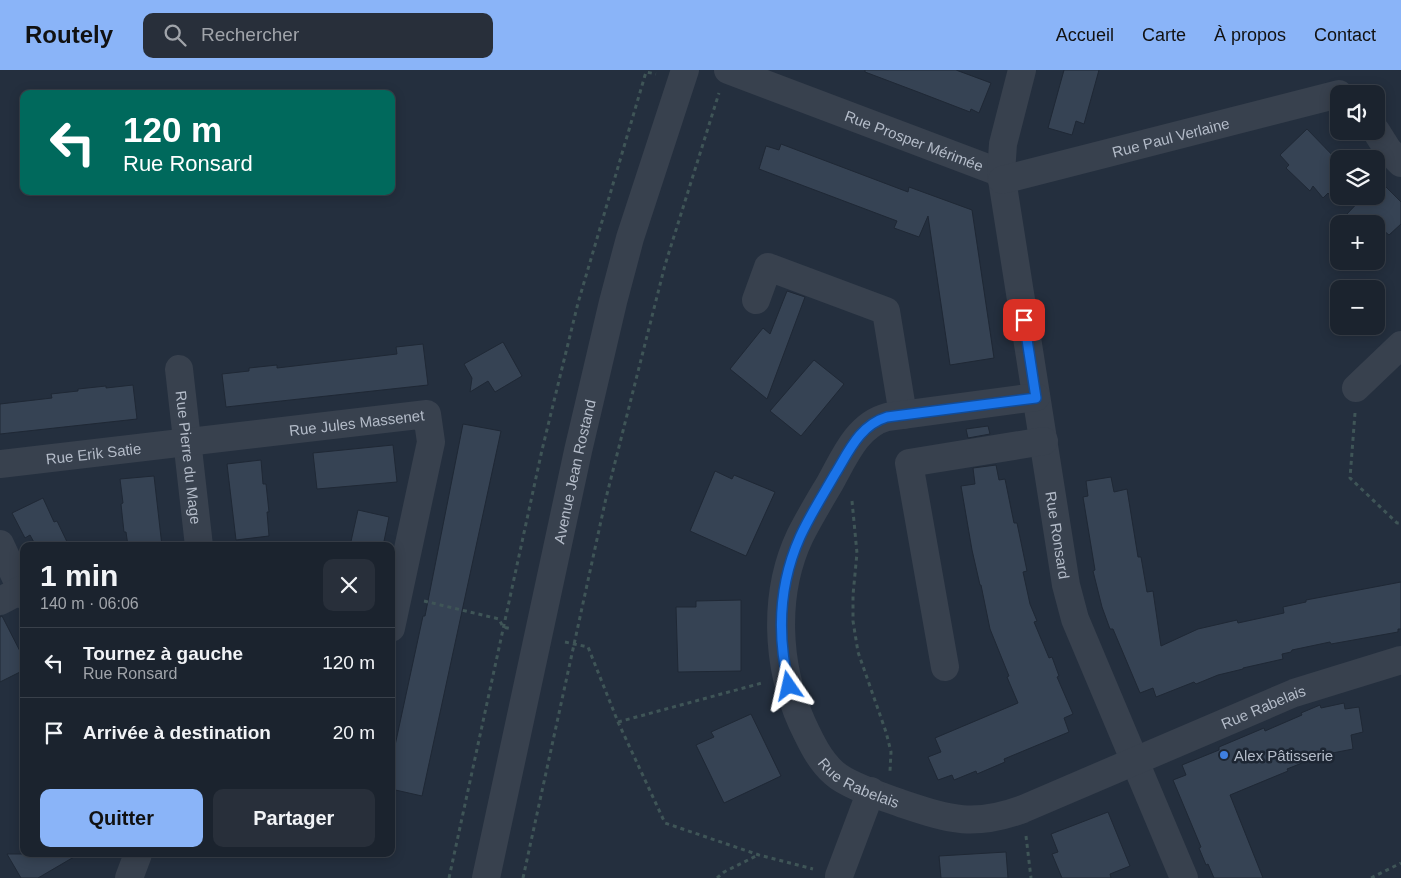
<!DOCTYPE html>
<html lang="fr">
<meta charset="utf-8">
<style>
:root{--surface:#1b232e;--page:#282f3a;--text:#f1f3f6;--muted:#a0a4aa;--line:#39404a;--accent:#8ab4f8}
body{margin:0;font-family:Arial,sans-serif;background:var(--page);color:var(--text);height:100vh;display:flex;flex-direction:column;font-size:19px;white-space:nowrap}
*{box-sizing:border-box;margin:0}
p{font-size:16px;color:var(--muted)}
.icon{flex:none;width:28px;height:28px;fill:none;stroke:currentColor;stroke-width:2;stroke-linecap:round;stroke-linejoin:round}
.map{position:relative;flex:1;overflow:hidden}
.details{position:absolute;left:20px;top:472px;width:375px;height:315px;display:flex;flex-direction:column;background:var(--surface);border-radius:10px;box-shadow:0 2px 12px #0003,0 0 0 1px var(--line)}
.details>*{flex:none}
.banner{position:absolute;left:20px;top:20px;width:375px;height:105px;border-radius:10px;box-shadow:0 2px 12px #0003,0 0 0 1px var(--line);background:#00695c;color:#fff;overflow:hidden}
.buttons{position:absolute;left:1330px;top:15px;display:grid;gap:10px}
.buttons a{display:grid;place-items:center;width:55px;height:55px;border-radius:10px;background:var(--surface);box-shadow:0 2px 12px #0003,0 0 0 1px var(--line);font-size:25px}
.pin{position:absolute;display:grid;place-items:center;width:42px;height:42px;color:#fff;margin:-21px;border-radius:10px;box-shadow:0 2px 8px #0006}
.me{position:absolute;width:55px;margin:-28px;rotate:349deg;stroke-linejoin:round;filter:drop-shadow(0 0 4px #0008)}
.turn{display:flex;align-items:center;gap:18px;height:105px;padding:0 20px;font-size:22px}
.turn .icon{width:65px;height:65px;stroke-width:2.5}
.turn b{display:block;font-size:35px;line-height:42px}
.round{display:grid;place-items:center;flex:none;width:52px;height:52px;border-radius:10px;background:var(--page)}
.head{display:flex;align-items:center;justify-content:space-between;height:85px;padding:0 20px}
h1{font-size:30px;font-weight:600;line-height:38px}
.cta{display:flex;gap:10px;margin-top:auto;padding:10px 20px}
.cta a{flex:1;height:58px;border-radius:10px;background:var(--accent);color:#111;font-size:20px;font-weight:600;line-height:58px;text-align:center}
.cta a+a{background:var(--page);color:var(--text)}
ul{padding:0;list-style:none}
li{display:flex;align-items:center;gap:15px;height:70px;padding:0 20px;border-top:1px solid var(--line)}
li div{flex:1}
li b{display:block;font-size:19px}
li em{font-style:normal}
header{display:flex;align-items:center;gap:30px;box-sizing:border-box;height:70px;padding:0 25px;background:var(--accent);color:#111}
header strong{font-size:24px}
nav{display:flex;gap:28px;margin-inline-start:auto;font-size:18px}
.search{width:350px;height:45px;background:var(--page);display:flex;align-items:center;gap:12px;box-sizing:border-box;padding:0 18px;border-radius:10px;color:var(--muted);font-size:19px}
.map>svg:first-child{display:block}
.building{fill:#364354;stroke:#1f2835}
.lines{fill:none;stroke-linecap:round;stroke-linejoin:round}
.path{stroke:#3f5557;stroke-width:3;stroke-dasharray:4 4;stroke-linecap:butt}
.minor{stroke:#38414e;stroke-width:28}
.route-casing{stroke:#114b97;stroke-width:12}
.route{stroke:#1a73e8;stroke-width:9}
.shop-dot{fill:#3f7fe0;stroke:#1d2633;stroke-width:2}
.labels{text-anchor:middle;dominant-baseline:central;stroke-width:5;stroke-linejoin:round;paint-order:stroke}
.street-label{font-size:15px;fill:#b4bcc9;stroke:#1d2633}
.poi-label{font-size:15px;fill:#b4bcc9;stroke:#1d2633;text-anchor:start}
</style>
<header>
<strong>Routely</strong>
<div class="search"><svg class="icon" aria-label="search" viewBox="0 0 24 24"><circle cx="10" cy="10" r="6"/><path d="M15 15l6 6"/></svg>Rechercher</div>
<nav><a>Accueil</a><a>Carte</a><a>À propos</a><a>Contact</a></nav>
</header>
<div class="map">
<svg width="1401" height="808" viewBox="0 0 1401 808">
<rect width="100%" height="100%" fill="#242f3e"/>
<path class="building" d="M 865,0 L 956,0 L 991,13 L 979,43 L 971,39 L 970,42 L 918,22 L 865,2 Z
M 1064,0 L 1099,0 L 1084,54 L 1076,51 L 1072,65 L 1048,58 Z
M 1307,59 L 1339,92 L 1339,135 L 1328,123 L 1323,128 L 1313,116 L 1310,121 L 1286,98 L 1289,95 L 1280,85 Z
M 781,74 L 908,122 L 909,117 L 972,140 L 994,288 L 950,295 L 928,146 L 919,167 L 894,158 L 897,151 L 759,99 L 766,76 L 779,80 Z
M 1380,111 L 1401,132 L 1401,154 L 1389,165 L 1383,160 L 1376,167 L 1376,154 L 1357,154 L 1347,144 L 1364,126 L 1376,126 L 1376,114 Z
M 787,221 L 805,227 L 767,329 L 730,299 L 763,258 L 770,264 Z
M 503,272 L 522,306 L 495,322 L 488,311 L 470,322 L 472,308 L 464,294 Z
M 423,274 L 428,315 L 226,337 L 222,304 L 249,301 L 249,298 L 277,295 L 277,298 L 397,284 L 396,277 Z
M 814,290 L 844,314 L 801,366 L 770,341 Z
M 133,315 L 137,349 L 0,364 L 0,334 L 52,328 L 51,324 L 78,321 L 78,319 L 106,316 L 106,318 Z
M 463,354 L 501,361 L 422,726 L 391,719 L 391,694 L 423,546 L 425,546 Z
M 988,356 L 990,364 L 968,368 L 966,359 Z
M 393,375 L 397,412 L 317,419 L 313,383 Z
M 261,390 L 263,414 L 266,414 L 269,442 L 267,442 L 269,466 L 236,470 L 227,394 Z
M 996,395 L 999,410 L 1005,409 L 1014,453 L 1017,453 L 1027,501 L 1023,502 L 1030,534 L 1037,551 L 1034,552 L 1049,588 L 1052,587 L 1059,606 L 1057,607 L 1073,644 L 1064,648 L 1069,662 L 1004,689 L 1005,692 L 977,704 L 976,701 L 954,710 L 952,705 L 938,710 L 928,687 L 941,682 L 935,668 L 1018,633 L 1007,607 L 1009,606 L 990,559 L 981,515 L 980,515 L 972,480 L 961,416 L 975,414 L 973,398 Z
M 715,401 L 732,409 L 734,405 L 775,422 L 746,486 L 690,461 Z
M 154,406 L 162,476 L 128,476 L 126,462 L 124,462 L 121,434 L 123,433 L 120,409 Z
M 1111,407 L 1114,422 L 1127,419 L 1138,487 L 1141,487 L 1147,522 L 1153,521 L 1161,576 L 1198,559 L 1237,550 L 1238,553 L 1284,543 L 1283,537 L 1306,532 L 1306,530 L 1401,512 L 1401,559 L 1398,559 L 1398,562 L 1331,574 L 1330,572 L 1292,580 L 1291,582 L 1282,584 L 1283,589 L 1243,598 L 1243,599 L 1218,605 L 1196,614 L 1194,612 L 1156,627 L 1153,618 L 1140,623 L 1113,559 L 1110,559 L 1102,537 L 1093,501 L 1095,500 L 1083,427 L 1088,426 L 1086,411 Z
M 43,428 L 54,452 L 57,451 L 69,476 L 36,476 L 30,465 L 25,468 L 12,443 Z
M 358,440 L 389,447 L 383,476 L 350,476 Z
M 741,530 L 741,601 L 678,602 L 676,537 L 696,537 L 696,531 Z
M 2,546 L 24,589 L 24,600 L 0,612 L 0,547 Z
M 1344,633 L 1345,639 L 1359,637 L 1363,662 L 1351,665 L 1353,679 L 1322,685 L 1287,699 L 1288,701 L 1230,725 L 1263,808 L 1214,808 L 1208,794 L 1206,795 L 1199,778 L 1201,777 L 1173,710 L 1186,705 L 1182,695 L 1219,680 L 1219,677 L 1264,658 L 1265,661 L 1302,645 L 1301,643 L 1320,635 L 1321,638 Z
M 751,644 L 781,706 L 724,733 L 696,675 L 714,667 L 711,662 Z
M 1108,742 L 1130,796 L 1110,804 L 1111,808 L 1062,808 L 1052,784 L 1058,782 L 1051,764 Z
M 1006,782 L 1008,808 L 941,808 L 939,786 Z
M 7,784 L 79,784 L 38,808 L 21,808 Z"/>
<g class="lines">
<path class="path" d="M 1355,343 L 1350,408 L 1397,453 L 1401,453
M 852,431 L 857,483 L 853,525 L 853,551 L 858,582 L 886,662 L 891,682 L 890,701
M 424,531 L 499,549 L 503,557 L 512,559
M 565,572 L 588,577 L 618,652 L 665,753 L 759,785 L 813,799
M 618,652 L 762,613
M 1026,766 L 1031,808
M 449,808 L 542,380 L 578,233 L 646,2 L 656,4
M 523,808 L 606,428 L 665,195 L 719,23
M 717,808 L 724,802 L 758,785
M 1371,808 L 1401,793"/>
<g class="minor">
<path id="s1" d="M 728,0 L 1001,103"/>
<path id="s2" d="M 1022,0 L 1003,74 L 1001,103 L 1066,515 L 1075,549 L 1184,808"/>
<path d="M 1376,61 L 1388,80 L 1401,93"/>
<path id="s3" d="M 1002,110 L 1339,24"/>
<path d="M 756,230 L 768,197 L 886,241 L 903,345"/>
<path id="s4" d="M 179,299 L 199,476"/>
<path d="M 1356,318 L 1401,275"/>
<path id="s5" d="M 1036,327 L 887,347 C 857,355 844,388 830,413 C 820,430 809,448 800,466 C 773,523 776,595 802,653 C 810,670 819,690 834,703 C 848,716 884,727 903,734 C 951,750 974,757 1023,739 L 1294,623 L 1401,590"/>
<path id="s6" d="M 0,394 L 427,344 L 431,372 L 391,558"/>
<path d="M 0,474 L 24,525"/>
<path d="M 0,531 L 21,520"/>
<path d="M 945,597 L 909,393 L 1044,371"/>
<path d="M 839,806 L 871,721"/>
<path d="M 129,808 L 138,784"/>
<path id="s7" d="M 486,808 L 578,381 L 613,232 L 630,168 L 685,0"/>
</g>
</g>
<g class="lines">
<defs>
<path id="route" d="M 789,616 C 777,566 779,514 800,467 C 810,445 823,425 835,404 C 849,381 860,355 887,347 L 1036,328 L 1024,250"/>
</defs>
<use href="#route" class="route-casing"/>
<use href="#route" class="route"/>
</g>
<circle class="shop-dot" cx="1224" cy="685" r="5"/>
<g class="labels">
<g class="street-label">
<text stroke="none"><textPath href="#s3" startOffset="174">Rue Paul Verlaine</textPath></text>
<text stroke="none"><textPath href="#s1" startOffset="199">Rue Prosper Mérimée</textPath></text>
<text stroke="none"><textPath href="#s6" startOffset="359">Rue Jules Massenet</textPath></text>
<text stroke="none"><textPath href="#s6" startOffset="94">Rue Erik Satie</textPath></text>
<text stroke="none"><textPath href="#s4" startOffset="89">Rue Pierre du Mage</textPath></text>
<text stroke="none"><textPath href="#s7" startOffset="416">Avenue Jean Rostand</textPath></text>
<text stroke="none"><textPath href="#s2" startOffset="472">Rue Ronsard</textPath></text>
<text stroke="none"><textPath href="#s5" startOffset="1014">Rue Rabelais</textPath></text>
<text stroke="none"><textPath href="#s5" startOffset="580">Rue Rabelais</textPath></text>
</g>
<g class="poi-label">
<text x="1234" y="685">Alex Pâtisserie</text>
</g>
</g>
</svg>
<div class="buttons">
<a><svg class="icon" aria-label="sound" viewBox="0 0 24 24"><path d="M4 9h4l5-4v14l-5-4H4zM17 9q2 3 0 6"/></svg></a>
<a><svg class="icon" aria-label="layers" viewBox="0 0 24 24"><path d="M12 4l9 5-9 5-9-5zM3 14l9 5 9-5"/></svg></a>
<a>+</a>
<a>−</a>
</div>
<div class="pin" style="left:1024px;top:250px;background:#d93025"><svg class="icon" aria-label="arrive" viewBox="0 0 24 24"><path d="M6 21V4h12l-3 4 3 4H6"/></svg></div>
<svg class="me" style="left:789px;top:616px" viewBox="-20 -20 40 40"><path d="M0-17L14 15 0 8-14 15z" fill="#1a73e8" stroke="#fff" stroke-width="4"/></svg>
<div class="banner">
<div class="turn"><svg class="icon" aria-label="left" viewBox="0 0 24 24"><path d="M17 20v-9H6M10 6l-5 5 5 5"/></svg><div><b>120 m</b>Rue Ronsard</div></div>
</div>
<section class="details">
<div class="head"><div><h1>1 min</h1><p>140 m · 06:06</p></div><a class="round"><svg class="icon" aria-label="close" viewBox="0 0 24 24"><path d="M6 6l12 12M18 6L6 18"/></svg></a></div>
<ul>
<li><svg class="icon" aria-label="left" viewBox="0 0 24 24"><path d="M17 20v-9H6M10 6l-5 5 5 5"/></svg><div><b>Tournez à gauche</b><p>Rue Ronsard</p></div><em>120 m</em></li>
<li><svg class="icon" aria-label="arrive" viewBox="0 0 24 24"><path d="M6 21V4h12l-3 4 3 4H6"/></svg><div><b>Arrivée à destination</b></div><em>20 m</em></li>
</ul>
<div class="cta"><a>Quitter</a><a>Partager</a></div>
</section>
</div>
